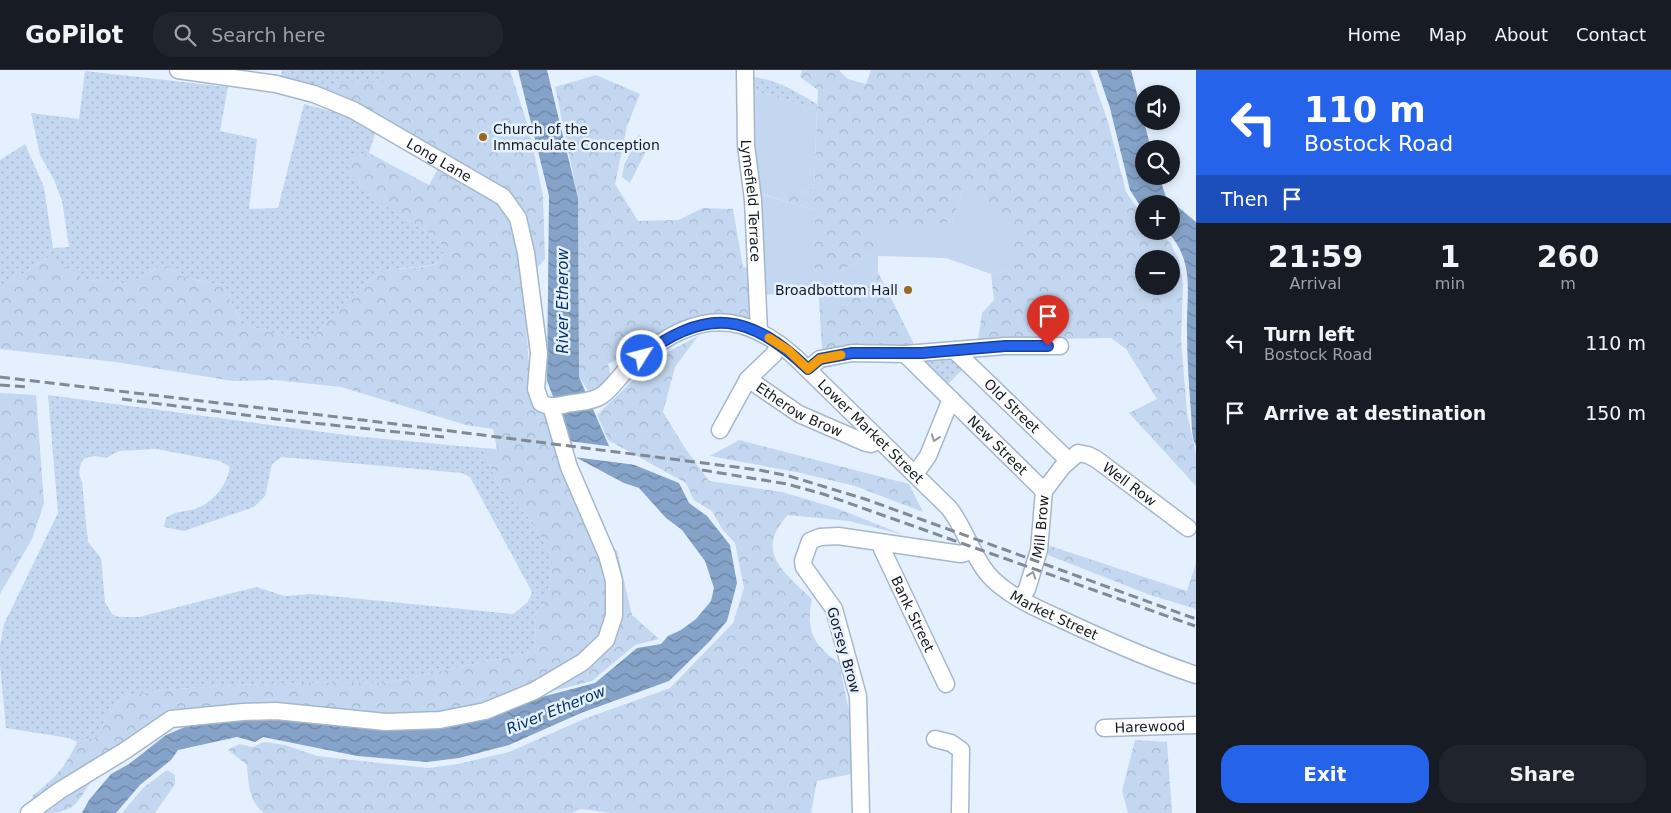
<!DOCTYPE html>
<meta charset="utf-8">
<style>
:root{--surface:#171b24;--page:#20242c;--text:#f1f3f6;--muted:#9ea1a6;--line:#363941;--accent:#2563eb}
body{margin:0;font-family:"DejaVu Sans",sans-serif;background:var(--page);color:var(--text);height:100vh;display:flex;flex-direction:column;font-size:19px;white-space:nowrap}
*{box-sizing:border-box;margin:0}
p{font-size:16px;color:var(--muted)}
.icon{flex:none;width:28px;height:28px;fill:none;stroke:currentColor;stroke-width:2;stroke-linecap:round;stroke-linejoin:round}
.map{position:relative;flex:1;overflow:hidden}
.drawer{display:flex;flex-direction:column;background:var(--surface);width:475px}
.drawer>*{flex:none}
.top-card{background:#2563eb;color:#fff;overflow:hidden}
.controls{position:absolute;left:1135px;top:15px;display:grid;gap:10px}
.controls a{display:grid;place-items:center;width:45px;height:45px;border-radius:50%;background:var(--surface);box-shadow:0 2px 8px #0003;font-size:25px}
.pin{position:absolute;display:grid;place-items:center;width:42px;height:42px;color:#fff;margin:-51px -21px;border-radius:50% 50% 50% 0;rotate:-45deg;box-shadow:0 0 5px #0007}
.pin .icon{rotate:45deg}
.me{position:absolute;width:55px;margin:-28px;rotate:54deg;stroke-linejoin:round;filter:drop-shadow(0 0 4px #0008)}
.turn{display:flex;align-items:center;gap:18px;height:105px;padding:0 25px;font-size:22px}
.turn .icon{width:65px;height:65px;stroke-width:2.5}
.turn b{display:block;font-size:35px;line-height:42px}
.then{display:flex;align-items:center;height:48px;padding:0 25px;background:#0003;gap:10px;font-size:19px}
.eta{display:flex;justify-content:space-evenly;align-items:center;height:85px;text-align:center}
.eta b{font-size:30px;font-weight:600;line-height:35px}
.button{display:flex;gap:10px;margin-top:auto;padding:10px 25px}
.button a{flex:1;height:58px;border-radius:20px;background:var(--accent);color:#fff;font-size:20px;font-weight:600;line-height:58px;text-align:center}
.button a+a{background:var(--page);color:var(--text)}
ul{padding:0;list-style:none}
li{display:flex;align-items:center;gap:15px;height:70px;padding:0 25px}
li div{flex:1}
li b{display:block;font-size:19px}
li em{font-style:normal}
header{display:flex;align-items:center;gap:30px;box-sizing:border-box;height:70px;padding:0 25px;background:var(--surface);border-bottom:1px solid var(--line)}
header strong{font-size:24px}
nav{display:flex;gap:28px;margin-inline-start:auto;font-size:18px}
.search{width:350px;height:45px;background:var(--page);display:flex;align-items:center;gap:12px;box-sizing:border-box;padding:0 18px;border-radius:20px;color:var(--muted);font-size:19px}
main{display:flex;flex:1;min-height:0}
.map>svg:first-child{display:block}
.grass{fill:url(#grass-dots);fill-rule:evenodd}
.forest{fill:url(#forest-crowns);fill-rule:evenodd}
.garden{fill:#c3d7f0}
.water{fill:url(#water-waves)}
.pier{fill:#e5f0fe}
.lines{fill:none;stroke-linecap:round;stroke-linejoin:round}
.minor-casing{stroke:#a5b7cd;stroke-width:19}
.minor{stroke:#fff;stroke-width:16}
.rail{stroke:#808994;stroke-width:3;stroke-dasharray:10 5;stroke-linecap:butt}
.oneway{stroke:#95989c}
.route-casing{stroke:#184099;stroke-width:12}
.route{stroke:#2563eb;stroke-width:9}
.slow{stroke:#f59e0b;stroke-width:9}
.poi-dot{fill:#9a691c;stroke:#e5f0fe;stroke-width:2}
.labels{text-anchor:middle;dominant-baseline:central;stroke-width:5;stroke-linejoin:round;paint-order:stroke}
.poi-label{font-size:14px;fill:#141a22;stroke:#e5f0fe;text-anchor:start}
.street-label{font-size:14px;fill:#141a22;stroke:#e5f0fe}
.water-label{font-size:15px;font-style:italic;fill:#043260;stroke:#e5f0fe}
</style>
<header>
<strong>GoPilot</strong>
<div class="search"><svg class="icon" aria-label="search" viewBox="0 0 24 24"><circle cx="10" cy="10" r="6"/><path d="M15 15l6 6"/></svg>Search here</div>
<nav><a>Home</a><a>Map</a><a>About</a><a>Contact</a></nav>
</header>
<main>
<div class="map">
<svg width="1196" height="743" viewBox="0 0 1196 743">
<defs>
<pattern id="grass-dots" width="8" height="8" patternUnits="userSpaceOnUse" patternTransform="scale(1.25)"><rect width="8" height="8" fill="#c3d7f0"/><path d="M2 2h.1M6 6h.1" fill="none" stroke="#a7b8ce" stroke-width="1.8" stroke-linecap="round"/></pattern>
<pattern id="forest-crowns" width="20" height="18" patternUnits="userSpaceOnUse" patternTransform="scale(1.25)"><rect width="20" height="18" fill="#c3d7f0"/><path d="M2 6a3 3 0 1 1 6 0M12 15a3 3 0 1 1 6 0" fill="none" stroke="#a7b8ce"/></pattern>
<pattern id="water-waves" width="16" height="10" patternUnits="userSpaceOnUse" patternTransform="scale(1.25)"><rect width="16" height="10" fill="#85a3c8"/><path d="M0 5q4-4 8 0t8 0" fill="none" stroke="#6c84a2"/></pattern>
</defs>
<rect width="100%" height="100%" fill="#e5f0fe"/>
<path class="grass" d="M 282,0 L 389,0 L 386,12 L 337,12 L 332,24 L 281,8 Z
M 85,1 L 228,17 L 220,61 L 257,69 L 249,139 L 278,138 L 304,34 L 349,46 L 376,61 L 369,83 L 347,90 L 396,143 L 440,170 L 443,183 L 440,192 C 422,200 401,195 383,202 C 359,211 326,253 308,273 L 242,254 L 223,215 L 186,208 L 162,195 L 129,214 L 86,210 L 49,187 L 0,219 L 0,90 L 25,74 L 44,117 L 53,178 L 69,177 L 62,131 L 54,110 L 40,85 L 31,43 L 79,49 Z
M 752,7 C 776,9 797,22 817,34 L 817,40 L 753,20 Z
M 921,288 L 953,289 L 964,298 L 946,316 L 919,289 Z
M 48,325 L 353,366 L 482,378 L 499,417 L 532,451 L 553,489 L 551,508 L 546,530 L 535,546 L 536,581 L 384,613 L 337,612 L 235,615 L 163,620 L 122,627 L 104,651 L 102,666 L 77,672 L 69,668 L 6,658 L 0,595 L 0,576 L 4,554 L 58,443 ZM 156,379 L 220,391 L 230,397 C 227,414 216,429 200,437 C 188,443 181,438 166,448 L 164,457 L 184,461 L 254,437 L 265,426 L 272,394 L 282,387 L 462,403 L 470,407 L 532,522 L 528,532 L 513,544 L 311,524 L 285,526 L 256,517 L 139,547 L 119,547 L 112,544 L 105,532 L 101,488 L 88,472 L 82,412 L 79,403 L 81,393 L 85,388 L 95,386 L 106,388 L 119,381 Z"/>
<path class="forest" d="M 389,0 L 510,0 L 530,63 L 543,126 L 545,189 L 523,214 L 532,337 L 551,344 L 609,473 L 617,481 L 632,545 L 659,569 L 635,575 L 592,611 L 541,624 L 531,619 L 440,647 L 170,646 L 36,733 L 32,726 C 54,709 65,698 77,672 L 102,666 L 104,651 L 122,627 L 163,620 L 235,615 L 337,612 L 384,613 L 536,581 L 535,546 L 546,530 L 551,508 L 553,489 L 532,451 L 499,417 L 482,378 L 497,379 L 493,359 L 466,355 L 341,317 L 275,310 L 233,311 L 116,292 L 0,279 L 0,219 L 49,187 L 86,210 L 129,214 L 162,195 L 186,208 L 223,215 L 242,254 L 308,273 C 326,253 359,211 383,202 C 402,195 422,201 440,192 L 443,183 L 440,170 L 396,143 L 351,110 L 347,90 L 369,83 L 429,115 L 444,87 L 332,24 L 336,12 L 385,12 Z
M 802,0 L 839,0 L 848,9 L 866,14 L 871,0 L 1090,0 L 1108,52 L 1126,122 L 1144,148 L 1144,161 L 1158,161 L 1171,174 L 1179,190 L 1183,215 L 1181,269 L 1187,343 L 1196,384 L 1196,416 L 1129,343 L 1157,329 L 1126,279 L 1111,268 L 978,270 L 982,243 L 994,230 L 991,204 L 1006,200 L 962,121 L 952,152 L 874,166 L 874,181 L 845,199 L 822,207 L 815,199 L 815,140 L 759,123 L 800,124 L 814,117 L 818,20 L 800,7 ZM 1144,189 L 1171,189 L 1171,216 L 1144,216 Z
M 596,5 L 640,24 L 627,56 L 615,114 L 638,151 L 678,150 L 703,138 L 733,139 L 743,197 L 751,199 L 752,252 L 713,245 L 696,248 L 678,254 L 646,276 L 608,294 L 611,306 L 592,326 L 579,307 L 578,128 L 555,17 Z
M 639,65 L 650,73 L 630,113 L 622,107 L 624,95 Z
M 878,202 L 915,276 L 822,279 L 819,231 L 847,235 Z
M 698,266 L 675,297 L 663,342 L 685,378 L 709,411 L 782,422 L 839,439 L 904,465 L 849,451 L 788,445 C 753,482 785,503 812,529 C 805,560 814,576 839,593 L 849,641 L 851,704 L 817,711 L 811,743 L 611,743 L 581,739 L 572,743 L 264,743 C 249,732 248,712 247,695 L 228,680 L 239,674 L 253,677 L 264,672 L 285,675 L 317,686 L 379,693 L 429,698 L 458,694 L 509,682 L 584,649 L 670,618 L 733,553 L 744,518 L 735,473 L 722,459 L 712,441 L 694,430 L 686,413 L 608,370 L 597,345 L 655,289 Z
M 0,323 L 36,325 L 44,433 L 32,469 L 0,524 Z
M 739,370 L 909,414 L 923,442 L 855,416 L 796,402 L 710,386 Z
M 1044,474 L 1187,521 L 1196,493 L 1196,539 L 1150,525 L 1048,485 Z
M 1135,670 L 1167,672 L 1172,743 L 1128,743 L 1122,721 Z
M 167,700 L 175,705 L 175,714 L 155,743 L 122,743 L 143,718 Z
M 95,705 C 78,730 78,743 45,743 C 63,731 77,717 95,705 Z"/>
<path class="garden" d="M 753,20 L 817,40 L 814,117 L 800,124 L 761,124 L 815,140 L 815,199 L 822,206 L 845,199 L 874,181 L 874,166 L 881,157 L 952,152 L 962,121 L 981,125 L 1008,147 L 1015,181 L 1006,200 L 991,204 L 946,188 L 878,186 L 878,202 L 847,235 L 819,231 L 818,221 L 762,225 Z"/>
<path class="water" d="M 518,0 L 547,0 L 578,128 L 579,307 L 609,376 L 632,394 L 679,413 L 689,433 L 707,446 L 730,475 L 737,513 L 727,551 L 709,572 L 669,611 L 581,643 L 509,675 L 459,688 L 427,692 L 357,686 L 263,667 L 255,672 L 237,667 L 178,680 L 171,690 L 140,715 L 116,743 L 82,743 L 89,730 L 111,704 L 129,694 L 166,665 L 211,646 L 273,646 L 355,654 L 530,630 L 595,613 L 637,578 L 661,574 L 668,566 L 681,560 L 696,549 L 711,531 L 714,518 L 705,491 L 682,460 L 666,448 L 639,418 L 624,413 L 577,388 L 547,311 L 549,126 Z
M 1097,0 L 1131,0 L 1151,79 L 1144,79 L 1144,106 L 1159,106 L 1166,127 L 1196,152 L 1196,376 C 1191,367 1192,353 1191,342 C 1189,316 1187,289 1187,262 C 1186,225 1196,192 1167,161 L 1171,161 L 1171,134 L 1144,134 L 1144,142 L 1130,120 L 1110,38 Z"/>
<path class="pier" d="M 568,371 L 615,377 L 634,392 L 644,396 L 574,387 Z"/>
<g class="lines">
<defs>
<g id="minor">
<path id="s1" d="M 178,0 L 276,14 L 314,24 L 353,40 L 503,127 L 518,148 L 526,183 L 539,283 L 536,319 L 541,333 C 550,338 558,336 567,334 C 577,332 592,332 601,326 C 612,319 620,305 630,296 C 686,246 736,233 796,288 L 949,438 C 965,458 971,483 987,503 C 1006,526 1039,539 1065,551 C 1108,571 1151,590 1196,605"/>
<path id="s2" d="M 745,0 L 746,75 L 753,130 L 759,262"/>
<path id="s3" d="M 955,281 L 1068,390"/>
<path id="s4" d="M 905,284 L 1044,421"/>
<path d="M 808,299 L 820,289 L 852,283 L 905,284 L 1005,276 L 1060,276"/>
<path id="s5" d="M 748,309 L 799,344 L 866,373 L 871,374 L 880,370"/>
<path d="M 720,360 L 748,309 L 774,284 L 779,274"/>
<path d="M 915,404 L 928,386 L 951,329"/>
<path id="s6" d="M 883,473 L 882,479 L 946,614"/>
<path id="s7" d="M 1021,529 L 1027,519 L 1039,480 L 1044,421 L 1063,396 L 1078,383 L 1088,385 L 1096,389 L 1188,458"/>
<path id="s8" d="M 1104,658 L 1196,655"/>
<path d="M 935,669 L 951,673 L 961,680 L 960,743"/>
<path d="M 29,743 L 59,721 L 126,680 L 171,649 L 243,642 L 276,641 L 386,652 L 440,650 L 485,641 L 534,621 L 583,592 L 606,570 L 614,546 L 614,511 L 607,485 L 569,397 L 551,336"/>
<path d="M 861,743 L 858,626 L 834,539 L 804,497 L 803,491 L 810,471 L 820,467 L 838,466 L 961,484 L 972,481"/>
</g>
</defs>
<use href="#minor" class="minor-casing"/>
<use href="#minor" class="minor"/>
<path class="rail" d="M 0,307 L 371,351 L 759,400 L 789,406 L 865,429 L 1196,549
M 0,315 L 30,317
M 122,329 L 276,349 L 444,367
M 702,400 L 787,414 L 823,424 L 1195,556"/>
</g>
<defs><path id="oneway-chevron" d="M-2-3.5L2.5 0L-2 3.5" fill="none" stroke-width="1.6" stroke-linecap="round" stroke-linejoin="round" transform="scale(1.25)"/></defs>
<g class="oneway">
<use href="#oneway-chevron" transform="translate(935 368) rotate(110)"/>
<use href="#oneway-chevron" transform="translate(1032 505) rotate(-71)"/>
</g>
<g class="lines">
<defs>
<path id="route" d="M 642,286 C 707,236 751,244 808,299 L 820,289 L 852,283 L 922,283 L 1005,276 L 1048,276"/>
</defs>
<use href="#route" class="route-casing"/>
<use href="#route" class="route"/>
<path class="slow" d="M 769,268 L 788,280 L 808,299 L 820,289 L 841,285"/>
</g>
<g class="poi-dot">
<circle cx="483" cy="67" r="5"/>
<circle cx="908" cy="220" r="5"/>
</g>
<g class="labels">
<g class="poi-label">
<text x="493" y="59">Church of the<tspan x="493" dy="16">Immaculate Conception</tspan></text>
<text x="898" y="220" text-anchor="end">Broadbottom Hall</text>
</g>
<g class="street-label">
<text stroke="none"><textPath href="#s1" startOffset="280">Long Lane</textPath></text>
<text stroke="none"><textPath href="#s2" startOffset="131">Lymefield Terrace</textPath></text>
<text stroke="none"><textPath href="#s3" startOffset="79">Old Street</textPath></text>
<text stroke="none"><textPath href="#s5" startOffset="60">Etherow Brow</textPath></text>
<text stroke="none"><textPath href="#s1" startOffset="964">Lower Market Street</textPath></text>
<text stroke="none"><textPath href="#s4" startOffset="130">New Street</textPath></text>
<text stroke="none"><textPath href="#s7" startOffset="224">Well Row</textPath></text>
<text stroke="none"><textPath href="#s7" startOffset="76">Mill Brow</textPath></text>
<text stroke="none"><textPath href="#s6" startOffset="78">Bank Street</textPath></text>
<text stroke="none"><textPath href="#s1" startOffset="1229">Market Street</textPath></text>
<text transform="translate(844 580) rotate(74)">Gorsey Brow</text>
<text stroke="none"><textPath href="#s8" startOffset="46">Harewood</textPath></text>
</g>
<g class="water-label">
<text transform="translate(563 231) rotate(-90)">River Etherow</text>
<text transform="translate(556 640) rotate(-22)">River Etherow</text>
</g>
</g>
</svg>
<div class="controls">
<a><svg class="icon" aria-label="sound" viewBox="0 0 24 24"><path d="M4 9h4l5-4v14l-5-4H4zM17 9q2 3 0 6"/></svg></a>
<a><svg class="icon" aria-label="search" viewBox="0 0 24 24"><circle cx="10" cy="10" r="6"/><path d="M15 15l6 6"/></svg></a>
<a>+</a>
<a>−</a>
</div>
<div class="pin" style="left:1048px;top:276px;background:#d93025"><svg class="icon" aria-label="arrive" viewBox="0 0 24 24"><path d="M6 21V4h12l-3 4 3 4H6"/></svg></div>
<svg class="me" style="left:642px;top:286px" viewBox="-20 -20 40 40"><circle r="17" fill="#2563eb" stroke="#fff" stroke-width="3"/><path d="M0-11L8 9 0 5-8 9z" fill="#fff"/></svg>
</div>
<section class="drawer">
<div class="top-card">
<div class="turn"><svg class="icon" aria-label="left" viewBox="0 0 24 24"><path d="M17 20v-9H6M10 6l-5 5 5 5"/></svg><div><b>110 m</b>Bostock Road</div></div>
<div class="then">Then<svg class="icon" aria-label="arrive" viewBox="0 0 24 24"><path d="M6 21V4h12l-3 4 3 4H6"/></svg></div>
</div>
<div class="eta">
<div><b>21:59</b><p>Arrival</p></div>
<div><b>1</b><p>min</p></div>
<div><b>260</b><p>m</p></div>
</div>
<ul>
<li><svg class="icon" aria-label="left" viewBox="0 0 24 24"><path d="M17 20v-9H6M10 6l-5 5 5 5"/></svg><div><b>Turn left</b><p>Bostock Road</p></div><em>110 m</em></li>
<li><svg class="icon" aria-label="arrive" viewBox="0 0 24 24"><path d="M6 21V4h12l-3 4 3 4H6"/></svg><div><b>Arrive at destination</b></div><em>150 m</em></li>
</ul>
<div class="button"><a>Exit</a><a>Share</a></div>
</section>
</main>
